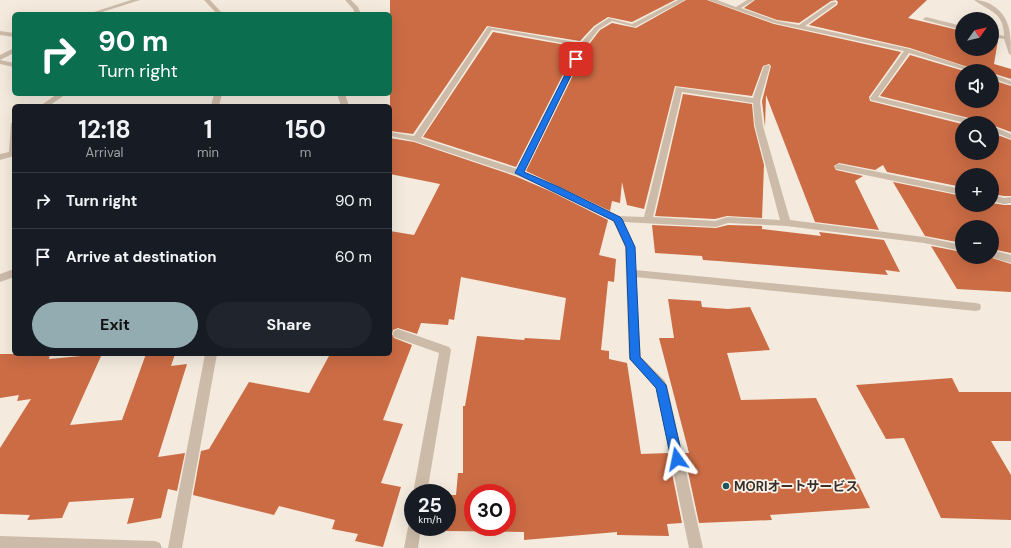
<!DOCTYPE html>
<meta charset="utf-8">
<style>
:root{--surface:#171b24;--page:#20242c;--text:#f1f3f6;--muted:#9ea1a6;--line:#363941;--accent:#92acb1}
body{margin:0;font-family:"DM Sans","Noto Sans JP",sans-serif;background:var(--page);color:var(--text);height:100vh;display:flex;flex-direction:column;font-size:15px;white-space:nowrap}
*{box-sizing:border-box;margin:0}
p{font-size:13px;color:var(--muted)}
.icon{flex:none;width:22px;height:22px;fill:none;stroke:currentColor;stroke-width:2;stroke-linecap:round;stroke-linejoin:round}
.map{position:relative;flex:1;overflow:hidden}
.details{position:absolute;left:12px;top:104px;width:380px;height:252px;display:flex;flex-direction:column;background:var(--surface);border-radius:6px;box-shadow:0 4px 16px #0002}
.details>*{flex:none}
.top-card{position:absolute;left:12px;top:12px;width:380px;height:84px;border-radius:6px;box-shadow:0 4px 16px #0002;background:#0b6e4f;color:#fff;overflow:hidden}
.needle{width:26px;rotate:56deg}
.controls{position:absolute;left:955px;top:12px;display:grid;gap:8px}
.controls a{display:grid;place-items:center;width:44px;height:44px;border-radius:50%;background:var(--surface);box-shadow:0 4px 16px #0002;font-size:20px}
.speed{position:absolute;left:404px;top:484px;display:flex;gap:8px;font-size:20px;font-weight:700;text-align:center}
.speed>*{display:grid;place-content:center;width:52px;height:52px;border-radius:50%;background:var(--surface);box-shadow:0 4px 16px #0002;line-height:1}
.speed small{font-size:10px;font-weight:400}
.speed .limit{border:6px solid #d22;background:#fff;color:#111}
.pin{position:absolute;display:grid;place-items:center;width:34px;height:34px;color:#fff;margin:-17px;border-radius:8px;box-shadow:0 2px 6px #0006}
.me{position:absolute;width:44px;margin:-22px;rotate:348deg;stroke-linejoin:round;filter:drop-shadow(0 0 3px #0008)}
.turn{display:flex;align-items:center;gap:14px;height:84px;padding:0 20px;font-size:18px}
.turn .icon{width:52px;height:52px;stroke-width:2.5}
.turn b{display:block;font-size:28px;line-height:34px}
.eta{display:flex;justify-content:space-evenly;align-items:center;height:68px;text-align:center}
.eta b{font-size:24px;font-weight:700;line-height:28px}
.cta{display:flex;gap:8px;margin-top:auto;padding:8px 20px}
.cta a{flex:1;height:46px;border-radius:24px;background:var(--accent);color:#111;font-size:16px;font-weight:700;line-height:46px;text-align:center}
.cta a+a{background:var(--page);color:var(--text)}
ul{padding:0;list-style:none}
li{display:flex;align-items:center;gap:12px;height:56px;padding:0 20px;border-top:1px solid var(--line)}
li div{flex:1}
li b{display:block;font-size:15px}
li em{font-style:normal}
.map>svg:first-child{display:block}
.building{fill:#cb6c45;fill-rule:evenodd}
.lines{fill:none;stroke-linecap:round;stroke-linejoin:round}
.service{fill:#cdbba9;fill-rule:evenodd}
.minor{fill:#cdbba9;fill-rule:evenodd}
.tertiary{fill:#cdbba9;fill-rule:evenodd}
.route{fill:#1a73e8;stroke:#114b97}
.poi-dot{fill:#1d565d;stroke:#fbf4eb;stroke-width:1.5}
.labels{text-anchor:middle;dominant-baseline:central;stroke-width:3.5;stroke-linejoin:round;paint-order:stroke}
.near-poi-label{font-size:13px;font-weight:bold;fill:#3a2f29;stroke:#fbf4eb;text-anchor:start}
</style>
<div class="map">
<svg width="1011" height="548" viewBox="0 0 1011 548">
<rect width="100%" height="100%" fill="#f4ebde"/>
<path class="building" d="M 390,0 L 675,0 L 632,22 L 608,17 L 594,26 L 580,41 L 487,26 L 413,134 L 390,131 Z
M 686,0 L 707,0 L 774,24 L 901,52 L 869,97 L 870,101 L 962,124 L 962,153 L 992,153 L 992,133 L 1011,140 L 1011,196 L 1004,196 L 992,194 L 992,175 L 962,175 L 962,187 L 887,172 L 883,165 L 875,170 L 839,163 L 834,166 L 836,170 L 863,176 L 855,181 L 879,230 L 815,222 L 766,95 L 765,127 L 762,101 L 771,66 L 769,64 L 763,66 L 752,96 L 675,86 L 644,209 L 627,205 L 622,182 L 620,203 L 612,201 L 610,211 L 526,171 L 587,47 L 600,30 L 612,23 L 636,28 Z
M 755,0 L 927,0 L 908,18 L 962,31 L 962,49 L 992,49 L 992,39 L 998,40 L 994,64 L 1011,69 L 1011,79 L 992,73 L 992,71 L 980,71 L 910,48 L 809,25 L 837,5 L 838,2 L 836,0 L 831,1 L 799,23 L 777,20 L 744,8 Z
M 493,32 L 577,47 L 516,167 L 423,137 Z
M 910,55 L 964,71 L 962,71 L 962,101 L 992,101 L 992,80 L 1011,86 L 1011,132 L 992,125 L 992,123 L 979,123 L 977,120 L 880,96 Z
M 683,94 L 752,104 L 754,126 L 764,165 L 762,218 L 727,216 L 715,219 L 655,216 Z
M 390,138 L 414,142 L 515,176 L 552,192 L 608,220 L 599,255 L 616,259 L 614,282 L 608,281 L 601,350 L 609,351 L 609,359 L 627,363 L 641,454 L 668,453 L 682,523 L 667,524 L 669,536 L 617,535 L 617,532 L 524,540 L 524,532 L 446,531 L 449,495 L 456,495 L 458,473 L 463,473 L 463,406 L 465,406 L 477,336 L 524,340 L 525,338 L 560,340 L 566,298 L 461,277 L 454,320 L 449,319 L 448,325 L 421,323 L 417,334 L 398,328 L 393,330 L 392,334 L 394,338 L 412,345 L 383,420 L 403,424 L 381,483 L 401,487 L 383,547 L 355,541 L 358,534 L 332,529 L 335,520 L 279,506 L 274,515 L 193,495 L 201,451 L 209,449 L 249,382 L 309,393 L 330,354 L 390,354 L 390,231 L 414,235 L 440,184 L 390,174 ZM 473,493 L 507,493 L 507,527 L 473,527 Z
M 893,182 L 962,196 L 962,205 L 992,205 L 992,203 L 1004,205 L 1011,205 L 1011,253 L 992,249 L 992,227 L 962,227 L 962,243 L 925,236 Z
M 652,225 L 716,228 L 728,225 L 762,226 L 762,229 L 821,236 L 819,232 L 884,240 L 900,272 L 885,270 L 888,275 L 718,261 L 703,260 L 702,256 L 655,253 Z
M 931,246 L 962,252 L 962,257 L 989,257 L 1011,264 L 1011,292 L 957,289 Z
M 668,299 L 701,301 L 702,307 L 728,309 L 750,307 L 770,350 L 727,353 L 741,400 L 816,398 L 870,508 L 770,515 L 772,520 L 699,523 L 684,453 L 689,453 L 659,338 L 674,338 Z
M 0,354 L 50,354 L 49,359 L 102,354 L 70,425 L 122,420 L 146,354 L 175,354 L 171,366 L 187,364 L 158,457 L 185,453 L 177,491 L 168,489 L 161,518 L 127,524 L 134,498 L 69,502 L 62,518 L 27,520 L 30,515 L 0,514 L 0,448 L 31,399 L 17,401 L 19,395 L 0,398 Z
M 952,378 L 959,392 L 1011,392 L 1011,441 L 991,441 L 1011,475 L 1011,520 L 941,518 L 904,438 L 886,439 L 856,385 Z"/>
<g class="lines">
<path class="service" d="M 398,329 L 449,347 L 451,350 L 427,493 L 413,493 L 439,353 L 394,337 L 393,334 L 394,331 Z
M 413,520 L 413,527 L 421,527 L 418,548 L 404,548 L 409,522 Z"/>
<path class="minor" d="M 131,0 L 140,0 L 99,13 L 94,12 Z
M 204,0 L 210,0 L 223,14 L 217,14 Z
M 345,0 L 351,0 L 358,7 L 361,14 L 355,14 L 353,9 Z
M 678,0 L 685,0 L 635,27 L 612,21 L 599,29 L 586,46 L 524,172 L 618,216 L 644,217 L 676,87 L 753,98 L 764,66 L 769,65 L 770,66 L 760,101 L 763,126 L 790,220 L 924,237 L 962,245 L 962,251 L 924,243 L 786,226 L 728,223 L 716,227 L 623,222 L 635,247 L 635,270 L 976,303 L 980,304 L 981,307 L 980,310 L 976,311 L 635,277 L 641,357 L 665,381 L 667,385 L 703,548 L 689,548 L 656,387 L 629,359 L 625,247 L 613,221 L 553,191 L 516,175 L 414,141 L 390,136 L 390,132 L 414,136 L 488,27 L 581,43 L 595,27 L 609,18 L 632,24 ZM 492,30 L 579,46 L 517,169 L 421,138 ZM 682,92 L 753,103 L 755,126 L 780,220 L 727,217 L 715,221 L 653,217 Z
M 708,0 L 717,0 L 736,7 L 747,0 L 754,0 L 741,8 L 777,21 L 799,25 L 832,2 L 836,2 L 836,4 L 805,26 L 910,49 L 979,71 L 969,71 L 909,53 L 878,97 L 977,121 L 978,123 L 965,123 L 871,100 L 870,98 L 904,51 L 774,23 Z
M 974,0 C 982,0 988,2 995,7 C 1011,19 1011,36 1011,55 L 1009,54 L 1004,39 L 992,37 L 992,33 L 1004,36 C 1004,12 989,11 974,0 Z
M 926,17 L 962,26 L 962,30 L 924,20 L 923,19 Z
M 0,31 L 14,33 L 14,37 L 0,35 Z
M 14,48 L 14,53 L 0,60 L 0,55 Z
M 0,60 L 14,63 L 14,67 L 0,64 Z
M 992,74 L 1011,81 L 1011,85 L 992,78 Z
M 57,94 L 66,94 L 49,106 L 40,106 Z
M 214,94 L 222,94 L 219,106 L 211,106 Z
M 337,94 L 345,94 L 349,106 L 341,106 Z
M 11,123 L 14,123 L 14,156 L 0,160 L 0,154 L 9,152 Z
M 992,126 L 1011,134 L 1011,139 L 992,131 Z
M 839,164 L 962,189 L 962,195 L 836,169 L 835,167 L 836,165 Z
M 992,195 L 1004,198 L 1011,197 L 1011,203 L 1004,204 L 992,201 Z
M 992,250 L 1011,255 L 1011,263 L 990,257 L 992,257 Z
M 14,269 L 14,277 L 0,282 L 0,274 Z
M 205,354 L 217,354 L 182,548 L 168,548 Z"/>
<path class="tertiary" d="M 0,536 L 155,541 L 160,543 L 162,548 L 0,548 Z"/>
</g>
<path class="route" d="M 576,57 L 579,59 L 524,172 L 559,187 L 620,217 L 622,219 L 635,247 L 640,357 L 666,385 L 683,459 L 681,463 L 677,465 L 673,463 L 671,459 L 656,388 L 630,359 L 626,247 L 614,221 L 515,173 L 573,59 Z"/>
<circle class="poi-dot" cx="726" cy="486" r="4"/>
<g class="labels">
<g class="near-poi-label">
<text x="734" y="486">MORIオートサービス</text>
</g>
</g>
</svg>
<div class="controls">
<a><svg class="needle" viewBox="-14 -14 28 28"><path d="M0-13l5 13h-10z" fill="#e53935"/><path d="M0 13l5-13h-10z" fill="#9ea1a6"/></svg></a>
<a><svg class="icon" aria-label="sound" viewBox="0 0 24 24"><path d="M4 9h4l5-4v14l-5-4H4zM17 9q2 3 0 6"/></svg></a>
<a><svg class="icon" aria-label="search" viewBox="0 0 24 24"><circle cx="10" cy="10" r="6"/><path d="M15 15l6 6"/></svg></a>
<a>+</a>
<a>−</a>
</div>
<div class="speed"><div>25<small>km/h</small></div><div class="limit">30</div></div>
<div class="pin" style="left:576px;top:59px;background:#d93025"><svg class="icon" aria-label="arrive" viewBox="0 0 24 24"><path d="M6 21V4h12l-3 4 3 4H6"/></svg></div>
<svg class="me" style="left:677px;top:459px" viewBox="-20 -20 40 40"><path d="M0-17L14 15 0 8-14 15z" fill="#1a73e8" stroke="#fff" stroke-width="4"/></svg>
<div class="top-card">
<div class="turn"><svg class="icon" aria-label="right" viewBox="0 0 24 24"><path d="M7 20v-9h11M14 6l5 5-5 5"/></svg><div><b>90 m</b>Turn right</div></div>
</div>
<section class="details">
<div class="eta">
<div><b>12:18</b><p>Arrival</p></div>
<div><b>1</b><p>min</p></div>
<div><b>150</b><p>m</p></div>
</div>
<ul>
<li><svg class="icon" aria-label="right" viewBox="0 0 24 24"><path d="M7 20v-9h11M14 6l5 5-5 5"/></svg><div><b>Turn right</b></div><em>90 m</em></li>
<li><svg class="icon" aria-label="arrive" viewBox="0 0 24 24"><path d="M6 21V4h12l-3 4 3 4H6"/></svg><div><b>Arrive at destination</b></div><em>60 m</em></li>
</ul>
<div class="cta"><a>Exit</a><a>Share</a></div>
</section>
</div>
